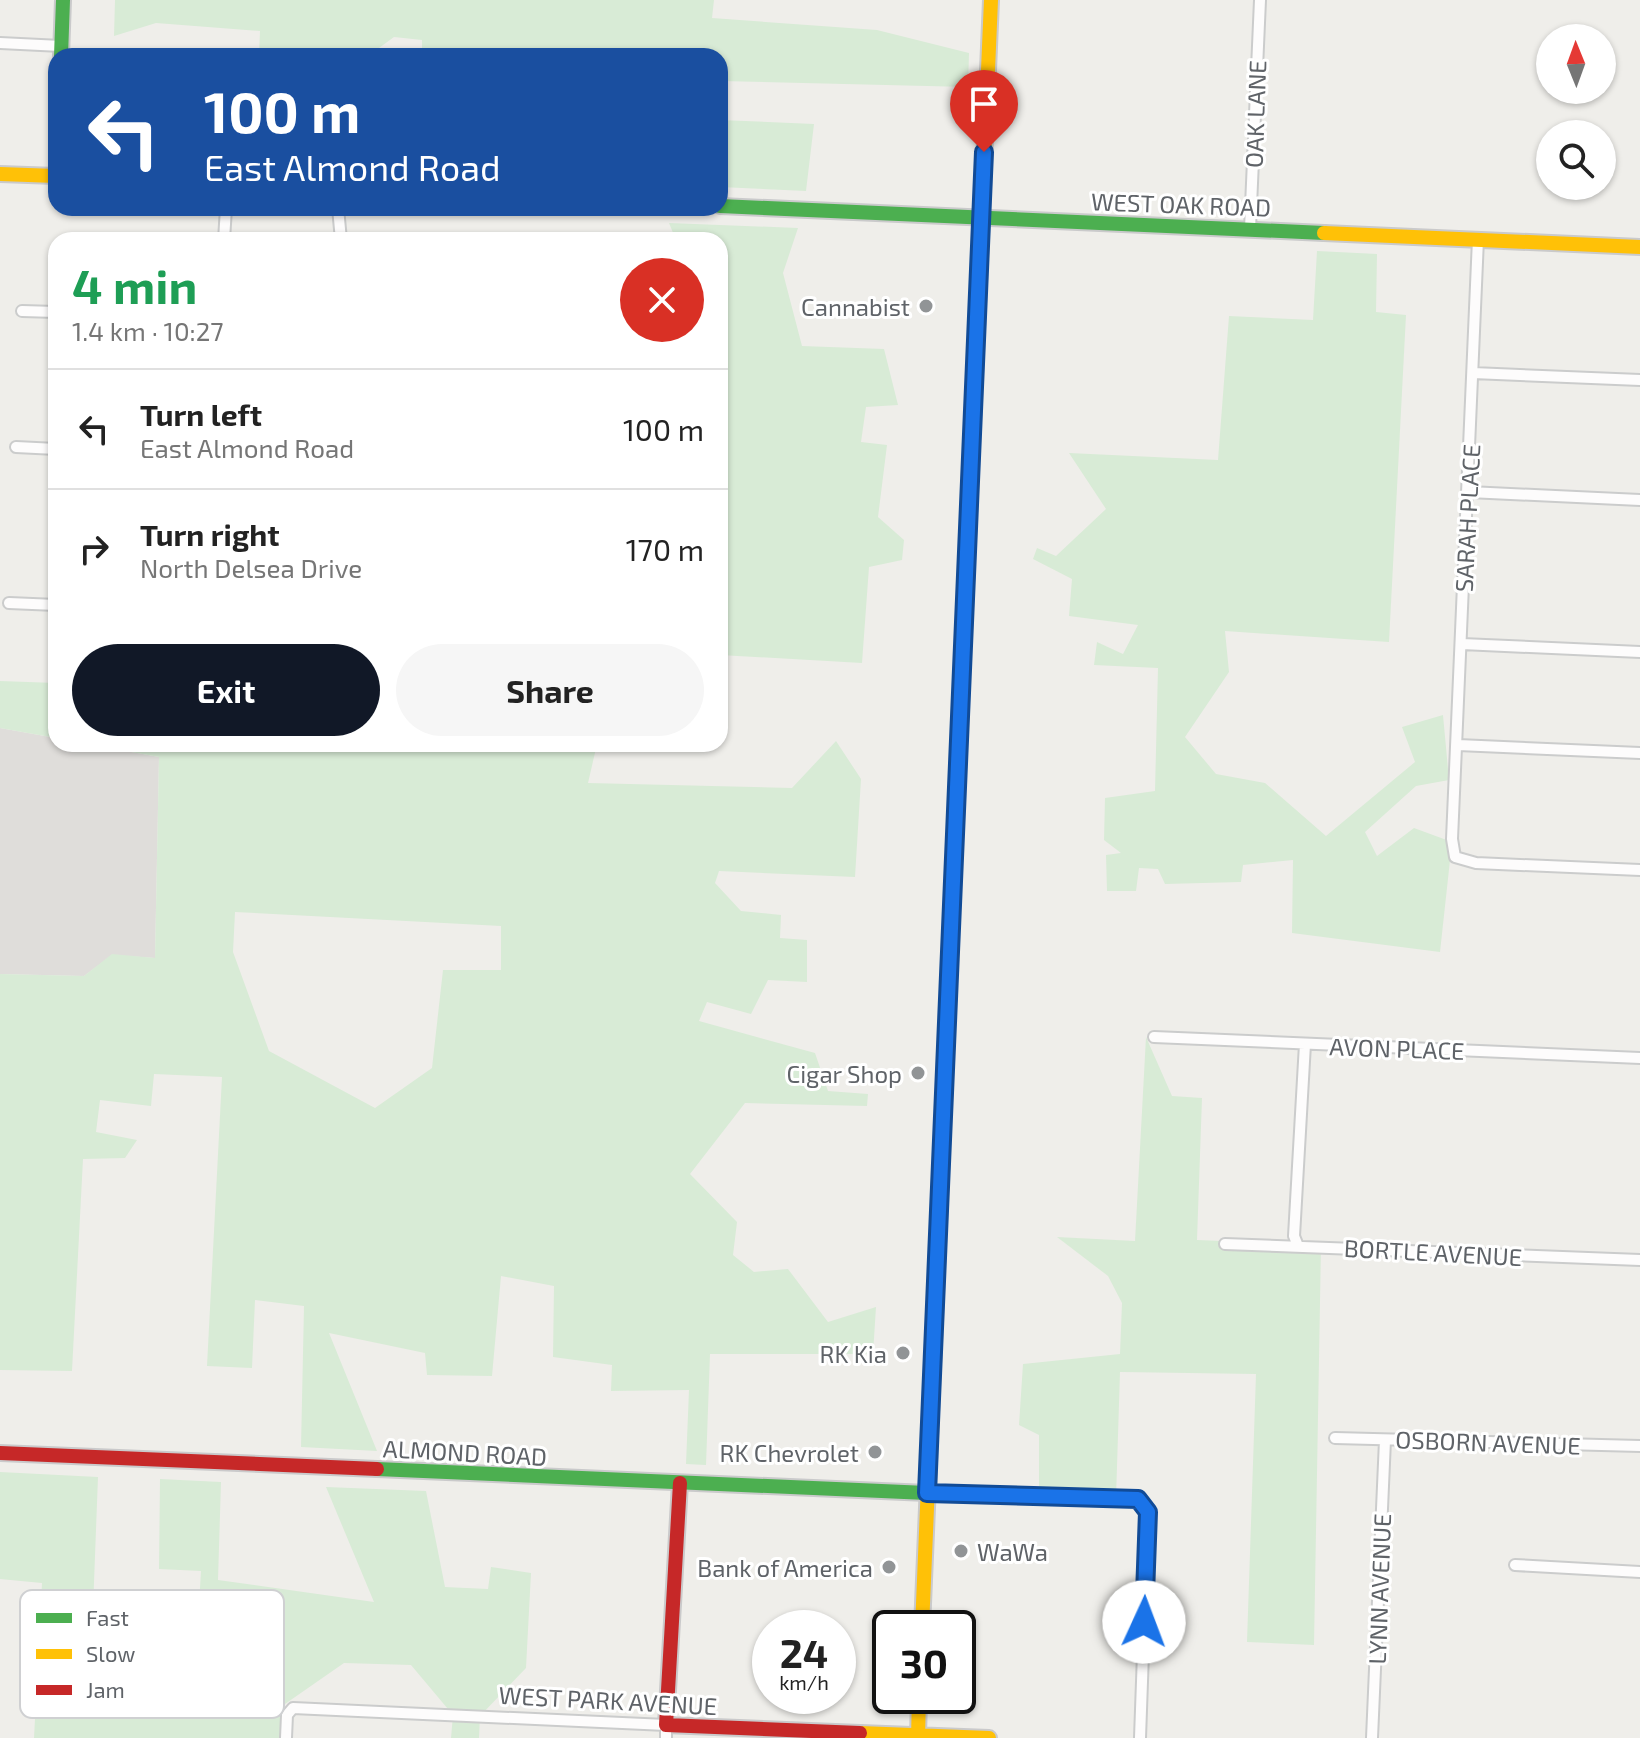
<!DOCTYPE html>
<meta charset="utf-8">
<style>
:root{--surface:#fff;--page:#f6f6f6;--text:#222;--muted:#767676;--line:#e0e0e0;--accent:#111827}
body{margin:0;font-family:"Exo 2",sans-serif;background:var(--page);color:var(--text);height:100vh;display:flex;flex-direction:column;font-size:30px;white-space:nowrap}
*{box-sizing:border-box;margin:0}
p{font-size:26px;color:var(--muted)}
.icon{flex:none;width:44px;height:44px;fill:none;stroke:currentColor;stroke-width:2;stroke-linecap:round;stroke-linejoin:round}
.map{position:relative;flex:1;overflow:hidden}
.drawer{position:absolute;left:48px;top:232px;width:680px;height:520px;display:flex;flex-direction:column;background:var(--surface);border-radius:24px;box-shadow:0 2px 6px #0004}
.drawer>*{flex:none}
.hud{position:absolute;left:48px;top:48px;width:680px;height:168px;border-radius:24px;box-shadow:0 2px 6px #0004;background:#1a4fa0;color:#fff;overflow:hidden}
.needle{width:52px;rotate:359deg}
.tools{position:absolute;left:1536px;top:24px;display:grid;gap:16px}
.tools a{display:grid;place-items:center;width:80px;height:80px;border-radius:50%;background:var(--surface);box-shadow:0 2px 6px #0004;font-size:40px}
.speed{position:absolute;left:752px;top:1610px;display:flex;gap:16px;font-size:40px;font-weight:700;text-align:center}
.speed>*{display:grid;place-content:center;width:104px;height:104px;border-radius:50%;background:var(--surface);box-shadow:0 2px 6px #0004;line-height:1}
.speed small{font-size:20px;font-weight:400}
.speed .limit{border:4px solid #111;border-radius:12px;background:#fff;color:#111}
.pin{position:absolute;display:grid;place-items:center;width:68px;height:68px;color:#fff;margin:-82px -34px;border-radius:50% 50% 50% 0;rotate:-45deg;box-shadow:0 0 8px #0007}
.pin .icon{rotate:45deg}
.me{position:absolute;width:88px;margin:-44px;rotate:2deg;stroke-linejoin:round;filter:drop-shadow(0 0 6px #0008)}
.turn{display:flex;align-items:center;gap:28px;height:168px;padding:0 24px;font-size:36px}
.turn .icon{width:104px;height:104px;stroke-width:2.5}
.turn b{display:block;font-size:56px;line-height:68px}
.round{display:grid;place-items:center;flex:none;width:84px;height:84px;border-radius:42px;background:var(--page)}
.head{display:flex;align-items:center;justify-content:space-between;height:136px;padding:0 24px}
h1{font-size:48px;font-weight:700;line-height:60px;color:#1e9e55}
.primary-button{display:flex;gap:16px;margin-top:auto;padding:16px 24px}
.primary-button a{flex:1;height:92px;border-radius:48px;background:var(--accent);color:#fff;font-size:32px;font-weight:700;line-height:92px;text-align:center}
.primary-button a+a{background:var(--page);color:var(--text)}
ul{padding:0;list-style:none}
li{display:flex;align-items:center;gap:24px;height:120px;padding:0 24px;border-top:2px solid var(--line)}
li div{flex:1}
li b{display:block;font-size:30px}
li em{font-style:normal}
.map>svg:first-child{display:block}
.industrial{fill:#dfddda}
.green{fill:#d8ebd6;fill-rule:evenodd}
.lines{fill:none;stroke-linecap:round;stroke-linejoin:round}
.street-casing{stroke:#cbcccc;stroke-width:14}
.fast-casing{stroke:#cacacb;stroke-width:18}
.slow-casing{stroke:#cacacb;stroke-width:18}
.jam-casing{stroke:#cacacb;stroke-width:18}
.street{stroke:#fdfcfc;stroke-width:10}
.fast{stroke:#4caf50;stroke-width:14}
.slow{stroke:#ffc107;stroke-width:14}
.jam{stroke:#c62828;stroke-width:14}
.route-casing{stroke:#114b97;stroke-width:20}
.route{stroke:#1a73e8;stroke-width:14}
.poi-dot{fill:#919496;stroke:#fff;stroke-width:3}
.labels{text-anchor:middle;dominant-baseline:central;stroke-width:6;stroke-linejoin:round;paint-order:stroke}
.street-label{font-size:24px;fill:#5f6368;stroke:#fff}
.poi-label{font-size:24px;fill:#5f6368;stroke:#fff;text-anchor:end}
.key{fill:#fff;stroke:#cfd0d2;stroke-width:2}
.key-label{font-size:22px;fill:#5f6368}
</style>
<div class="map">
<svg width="1640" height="1738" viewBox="0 0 1640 1738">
<rect width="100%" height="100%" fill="#efeeea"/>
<path class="industrial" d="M 0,728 L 56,738 L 56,744 L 87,744 L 159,757 L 155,958 L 112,955 L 84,976 L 0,974 Z"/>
<path class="green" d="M 115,0 L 714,0 L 712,18 L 877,30 L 969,53 L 968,87 L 720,81 L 720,56 L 422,56 L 422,40 L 394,37 L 368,56 L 259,56 L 260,31 L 156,23 L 114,36 Z
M 720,120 L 814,124 L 806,191 L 720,187 Z
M 669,223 L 798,228 L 783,273 L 802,346 L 884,349 L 898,405 L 866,407 L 861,442 L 887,445 L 878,517 L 904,540 L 902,560 L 869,567 L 862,663 L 720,655 L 720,240 L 676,240 Z
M 1317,251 L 1377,254 L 1376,312 L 1406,315 L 1389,642 L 1225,631 L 1229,672 L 1185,737 L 1216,774 L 1265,783 L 1326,836 L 1415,762 L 1402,727 L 1443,715 L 1449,780 L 1416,786 L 1365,832 L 1377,856 L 1414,828 L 1452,842 L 1440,952 L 1292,933 L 1293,860 L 1243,865 L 1241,882 L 1165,884 L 1158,869 L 1139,868 L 1136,891 L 1107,891 L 1106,855 L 1121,853 L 1104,840 L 1105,798 L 1155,791 L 1158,668 L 1094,665 L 1097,642 L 1123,654 L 1138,625 L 1069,616 L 1072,579 L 1033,559 L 1037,548 L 1056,556 L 1106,509 L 1069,453 L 1218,460 L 1229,316 L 1313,320 Z
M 0,681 L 56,683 L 56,738 L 0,728 Z
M 836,741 L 861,779 L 855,877 L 719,871 L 715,883 L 741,911 L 781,915 L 780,938 L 807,940 L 807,982 L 768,980 L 751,1014 L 707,1002 L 699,1021 L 815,1053 L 828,1091 L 868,1094 L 867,1106 L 745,1103 L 690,1174 L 737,1222 L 733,1255 L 754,1272 L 788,1269 L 828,1322 L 876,1307 L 873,1354 L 710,1354 L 706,1465 L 686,1464 L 689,1390 L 611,1391 L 612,1365 L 553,1357 L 554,1286 L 501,1276 L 492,1376 L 427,1375 L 425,1353 L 329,1333 L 377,1451 L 301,1447 L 304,1306 L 255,1300 L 252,1368 L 207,1366 L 222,1077 L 154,1074 L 151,1106 L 100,1100 L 96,1132 L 137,1140 L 125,1158 L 83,1159 L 72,1371 L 0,1370 L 0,974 L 84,976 L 112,954 L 155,958 L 159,757 L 87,744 L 597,744 L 588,783 L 792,788 ZM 235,912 L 501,926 L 501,970 L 443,970 L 432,1068 L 375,1108 L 269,1051 L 233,952 Z
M 1146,1037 L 1172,1096 L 1202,1098 L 1197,1240 L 1321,1245 L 1314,1645 L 1247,1642 L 1256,1374 L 1120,1372 L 1116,1498 L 1039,1496 L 1039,1435 L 1019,1425 L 1023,1364 L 1120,1354 L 1122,1303 L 1108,1276 L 1057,1237 L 1135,1241 Z
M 0,1472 L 98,1477 L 92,1635 L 197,1639 L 201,1571 L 159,1569 L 160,1479 L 221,1482 L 218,1580 L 374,1602 L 326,1487 L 426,1491 L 445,1587 L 488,1589 L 491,1567 L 531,1573 L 526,1668 L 480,1716 L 479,1738 L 451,1738 L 453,1715 L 411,1665 L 344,1663 L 285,1704 L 284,1738 L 34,1738 L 42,1583 L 0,1579 Z"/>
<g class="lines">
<defs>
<path id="street" d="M 0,43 L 61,46
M 338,208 L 341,240
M 1250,229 L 1260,0
M 1478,239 L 1452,839 L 1455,857 L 1476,863 L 1640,870
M 224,240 L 226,208
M 22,311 L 56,312
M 1473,373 L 1640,380
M 16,447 L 56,449
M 1469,492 L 1640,500
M 9,603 L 56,605
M 1462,644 L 1640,652
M 1458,745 L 1640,753
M 1154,1037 L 1640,1058
M 1225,1244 L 1640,1260
M 1298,1246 L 1294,1236 L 1305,1044
M 1335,1438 L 1640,1446
M 927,1493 L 1132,1497 L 1143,1502 L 1148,1512 L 1140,1738
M 1515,1565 L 1640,1572
M 286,1738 L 287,1715 L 293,1708 L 666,1725 L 666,1738
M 1372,1738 L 1385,1440"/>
<path id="fast" d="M 61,56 L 63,0
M 720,206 L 1324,233
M 377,1469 L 927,1493"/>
<path id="slow" d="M 0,174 L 56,176
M 1324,233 L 1640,247
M 969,514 L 991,0
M 922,1628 L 948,1003
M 860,1733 L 989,1738
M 918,1738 L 919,1696"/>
<path id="jam" d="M 948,1003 L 969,514
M 0,1453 L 377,1469
M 680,1483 L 666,1725 L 860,1733"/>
</defs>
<use href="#street" class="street-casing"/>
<use href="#fast" class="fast-casing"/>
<use href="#slow" class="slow-casing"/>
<use href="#jam" class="jam-casing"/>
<use href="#street" class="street"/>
<use href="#fast" class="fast"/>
<use href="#slow" class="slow"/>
<use href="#jam" class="jam"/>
</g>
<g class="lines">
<defs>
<path id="route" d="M 984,152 L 927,1493 L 1138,1499 L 1148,1512 L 1144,1622"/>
</defs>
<use href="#route" class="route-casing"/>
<use href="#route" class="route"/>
</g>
<g class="poi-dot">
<circle cx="926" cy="306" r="8"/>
<circle cx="918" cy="1073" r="8"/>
<circle cx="903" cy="1353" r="8"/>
<circle cx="875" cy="1452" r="8"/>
<circle cx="961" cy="1551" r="8"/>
<circle cx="889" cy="1567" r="8"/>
</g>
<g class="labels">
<g class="street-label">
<text transform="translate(1255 114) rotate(-88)">OAK LANE</text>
<text transform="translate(1181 204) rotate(2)">WEST OAK ROAD</text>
<text transform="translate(1467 518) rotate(-87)">SARAH PLACE</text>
<text transform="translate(1397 1048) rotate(2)">AVON PLACE</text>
<text transform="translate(1433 1252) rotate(3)">BORTLE AVENUE</text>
<text transform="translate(1488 1442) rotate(2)">OSBORN AVENUE</text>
<text transform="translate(465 1452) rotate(3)">ALMOND ROAD</text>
<text transform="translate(1379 1589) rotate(-88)">LYNN AVENUE</text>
<text transform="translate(608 1700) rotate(3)">WEST PARK AVENUE</text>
</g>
<g class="poi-label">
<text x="910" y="306">Cannabist</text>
<text x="902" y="1073">Cigar Shop</text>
<text x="887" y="1353">RK Kia</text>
<text x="859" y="1452">RK Chevrolet</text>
<text x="977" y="1551" text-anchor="start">WaWa</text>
<text x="873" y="1567">Bank of America</text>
</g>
</g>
<rect x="20" y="1590" width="264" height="128" rx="12" class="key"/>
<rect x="36" y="1613" width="36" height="10" fill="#4caf50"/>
<rect x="36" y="1649" width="36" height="10" fill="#ffc107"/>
<rect x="36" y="1685" width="36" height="10" fill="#c62828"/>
<g class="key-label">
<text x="86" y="1626">Fast</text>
<text x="86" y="1662">Slow</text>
<text x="86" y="1698">Jam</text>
</g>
</svg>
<div class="tools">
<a><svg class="needle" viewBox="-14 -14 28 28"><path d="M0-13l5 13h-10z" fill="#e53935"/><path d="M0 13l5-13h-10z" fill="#767676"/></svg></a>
<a><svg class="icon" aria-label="search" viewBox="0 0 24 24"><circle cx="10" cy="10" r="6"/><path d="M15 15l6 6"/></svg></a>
</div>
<div class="speed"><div>24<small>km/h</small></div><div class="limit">30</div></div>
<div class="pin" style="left:984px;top:152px;background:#d93025"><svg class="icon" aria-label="arrive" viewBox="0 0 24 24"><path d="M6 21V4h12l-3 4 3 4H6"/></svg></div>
<svg class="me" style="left:1144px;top:1622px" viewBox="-20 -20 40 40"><circle r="19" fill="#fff"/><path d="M0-13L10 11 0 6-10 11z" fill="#1a73e8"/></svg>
<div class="hud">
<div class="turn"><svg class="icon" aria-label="left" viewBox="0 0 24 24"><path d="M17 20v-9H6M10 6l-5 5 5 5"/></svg><div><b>100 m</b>East Almond Road</div></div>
</div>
<section class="drawer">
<div class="head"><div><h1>4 min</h1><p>1.4 km · 10:27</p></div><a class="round" style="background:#d93025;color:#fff"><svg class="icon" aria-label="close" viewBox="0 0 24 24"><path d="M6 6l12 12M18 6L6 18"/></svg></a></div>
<ul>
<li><svg class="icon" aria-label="left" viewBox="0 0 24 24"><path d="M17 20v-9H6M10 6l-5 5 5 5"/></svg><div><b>Turn left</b><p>East Almond Road</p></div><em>100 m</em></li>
<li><svg class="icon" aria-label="right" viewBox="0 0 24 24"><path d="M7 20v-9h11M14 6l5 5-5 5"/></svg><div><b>Turn right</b><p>North Delsea Drive</p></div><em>170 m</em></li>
</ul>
<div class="primary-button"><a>Exit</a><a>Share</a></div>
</section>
</div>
